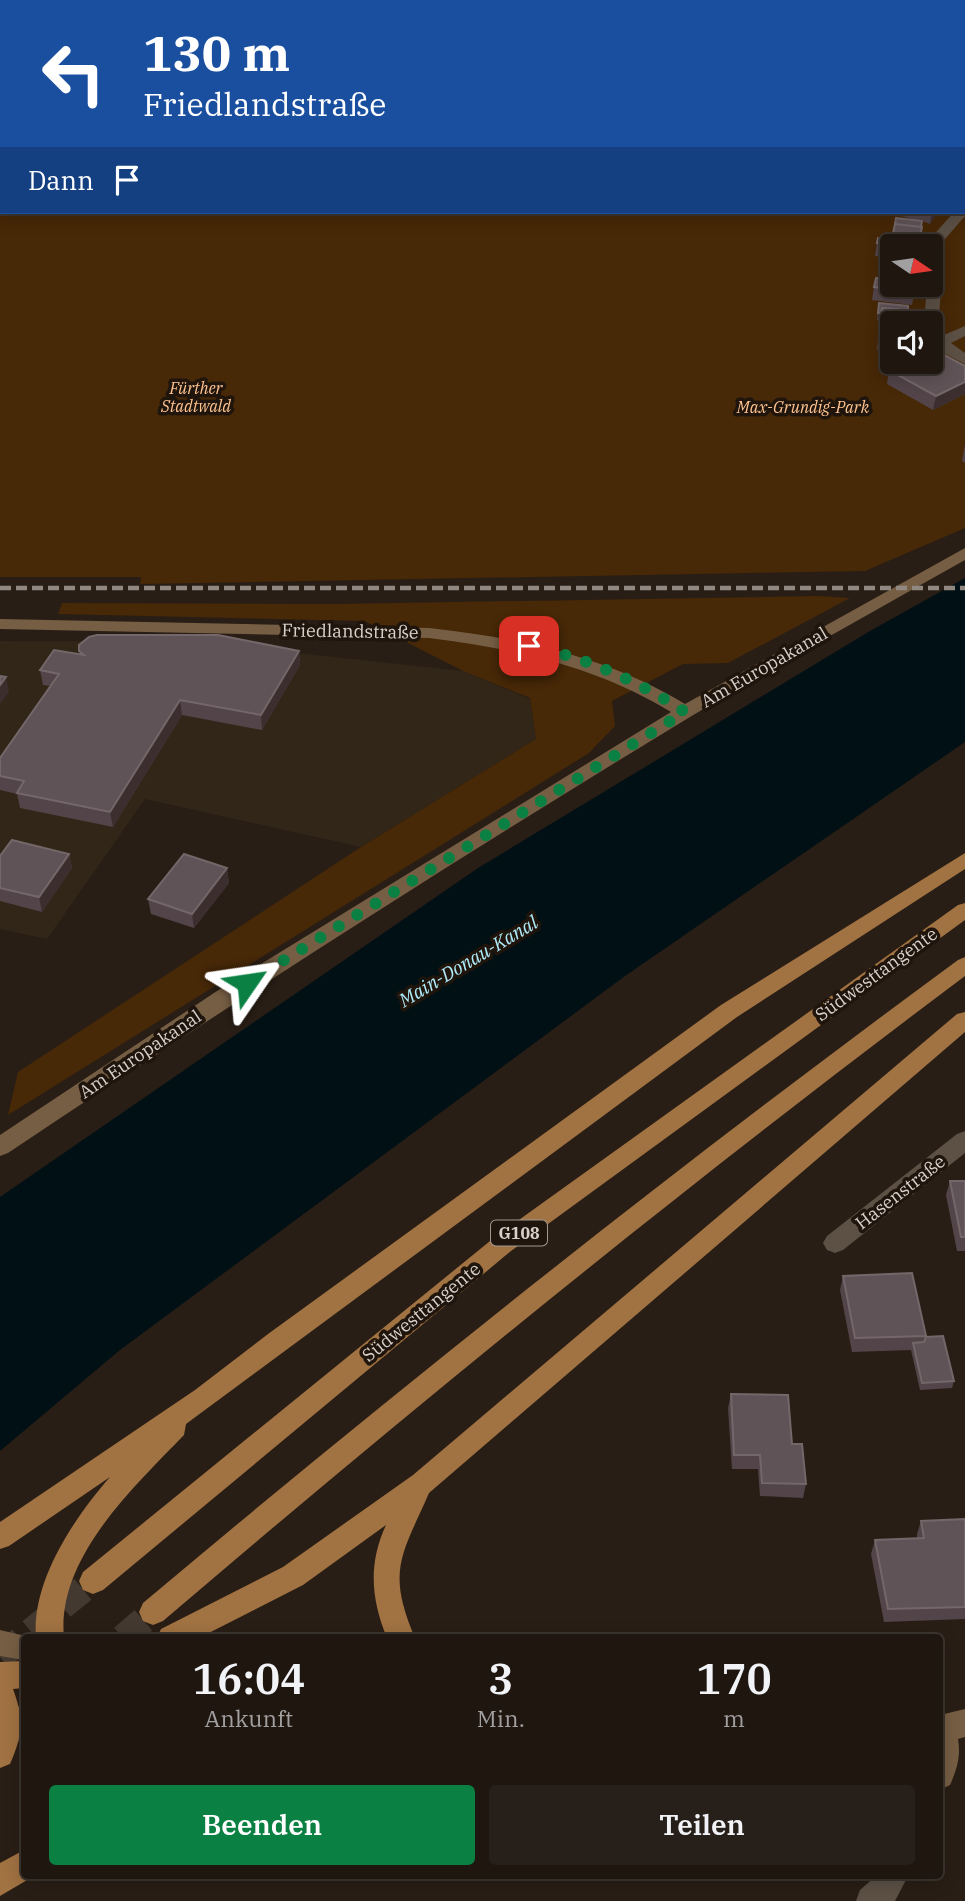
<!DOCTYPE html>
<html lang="de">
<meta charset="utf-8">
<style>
:root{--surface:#1f1610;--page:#271f19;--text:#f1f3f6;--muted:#a19f9f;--line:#3c3530;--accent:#0b8043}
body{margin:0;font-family:"IBM Plex Serif",serif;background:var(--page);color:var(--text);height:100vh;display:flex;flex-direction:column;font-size:26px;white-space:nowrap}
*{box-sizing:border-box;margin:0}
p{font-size:23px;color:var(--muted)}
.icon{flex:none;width:38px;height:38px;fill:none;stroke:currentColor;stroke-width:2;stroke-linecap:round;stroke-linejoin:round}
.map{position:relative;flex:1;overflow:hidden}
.details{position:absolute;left:21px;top:1634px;width:922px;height:245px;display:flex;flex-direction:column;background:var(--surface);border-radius:7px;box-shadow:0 4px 18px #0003,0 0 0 2px var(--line)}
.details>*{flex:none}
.banner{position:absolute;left:0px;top:0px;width:966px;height:214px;box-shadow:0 4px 18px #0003,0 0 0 2px var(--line);background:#1a4fa0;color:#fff;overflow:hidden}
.needle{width:46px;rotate:103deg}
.controls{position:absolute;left:880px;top:234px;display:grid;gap:14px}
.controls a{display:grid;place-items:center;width:63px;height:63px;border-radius:7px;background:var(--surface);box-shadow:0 4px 18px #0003,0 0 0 2px var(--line);font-size:35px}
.pin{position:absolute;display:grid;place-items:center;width:60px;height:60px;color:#fff;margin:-30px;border-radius:14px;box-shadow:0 4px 10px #0006}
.me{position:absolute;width:77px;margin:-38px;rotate:58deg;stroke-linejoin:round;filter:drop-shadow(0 0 5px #0008)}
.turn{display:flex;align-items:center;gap:24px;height:147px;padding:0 28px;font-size:32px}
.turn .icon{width:91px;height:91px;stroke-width:2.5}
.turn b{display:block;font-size:49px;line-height:60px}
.then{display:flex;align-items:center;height:66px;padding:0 28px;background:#0003;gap:14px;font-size:26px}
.eta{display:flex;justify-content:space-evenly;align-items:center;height:119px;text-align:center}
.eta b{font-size:42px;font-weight:600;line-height:49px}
.action{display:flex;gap:14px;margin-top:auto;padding:14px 28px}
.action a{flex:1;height:80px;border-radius:7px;background:var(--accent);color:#fff;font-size:28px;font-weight:600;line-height:80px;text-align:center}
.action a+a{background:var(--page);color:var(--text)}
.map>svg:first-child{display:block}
.education{fill:#312617}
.green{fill:#472807;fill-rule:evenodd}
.water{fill:#011015}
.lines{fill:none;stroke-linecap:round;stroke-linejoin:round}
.trunk-tunnel{stroke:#433930;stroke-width:27;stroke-dasharray:27 13;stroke-linecap:butt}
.minor{fill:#5d5146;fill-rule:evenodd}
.secondary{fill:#765e44;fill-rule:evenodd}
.trunk{fill:#a17242;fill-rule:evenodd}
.rail{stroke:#918881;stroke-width:4.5;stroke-dasharray:11 5;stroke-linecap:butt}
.wall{fill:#524449}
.shaded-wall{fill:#3c2e2e}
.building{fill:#605357;stroke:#736769;stroke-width:2}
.route{stroke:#0b8043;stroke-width:12;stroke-dasharray:0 21.6}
.labels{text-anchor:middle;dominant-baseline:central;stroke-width:7;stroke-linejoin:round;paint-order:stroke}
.far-park-label{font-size:16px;font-style:italic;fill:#ffc390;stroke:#1f150c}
.shield{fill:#1f150c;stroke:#a09992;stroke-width:2}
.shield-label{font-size:16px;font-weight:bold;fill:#d8d1cb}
.street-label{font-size:18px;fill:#d8d1cb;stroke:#1f150c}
.water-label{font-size:19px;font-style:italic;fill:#afebfa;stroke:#1f150c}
</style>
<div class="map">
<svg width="965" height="1901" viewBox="0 0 965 1901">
<rect width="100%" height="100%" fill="#291e15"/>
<path class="education" d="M 0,641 L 198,642 L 463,671 L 530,699 L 536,739 L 361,847 L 145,799 L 47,939 L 0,929 Z"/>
<path class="green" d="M 0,0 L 965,0 L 965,528 L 865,571 L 140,584 L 141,577 L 0,577 ZM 2,2 L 964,2 L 964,212 L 2,212 ZM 892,247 L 931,247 L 931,285 L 892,285 ZM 892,324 L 931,324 L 931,362 L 892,362 Z
M 817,596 L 850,598 L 728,663 L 683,664 L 612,701 L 615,726 L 589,753 L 8,1115 L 18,1072 L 361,847 L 536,739 L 530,698 L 463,671 L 365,621 L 58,614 L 62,603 L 337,604 Z"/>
<path class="water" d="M 965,578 L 965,742 L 625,976 L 120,1350 L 0,1451 L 0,1197 L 478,868 L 870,631 Z"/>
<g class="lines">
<path class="trunk-tunnel" d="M 123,1638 L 153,1612
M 0,1657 L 93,1581
M 0,1740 L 24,1720"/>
<path class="minor" d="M 965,209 L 965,216 L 945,239 L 938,328 L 944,335 L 965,326 L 965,336 L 951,343 L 965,353 L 965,364 L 944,353 L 931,339 L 931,324 L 924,324 L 927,285 L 931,285 L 931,238 L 954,212 L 964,212 Z
M 965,1131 L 965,1153 L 843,1250 L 835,1253 L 827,1250 L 823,1243 L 827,1236 L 957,1134 Z
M 876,1876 L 908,1876 L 895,1901 L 856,1901 L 860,1890 Z"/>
<path class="secondary" d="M 965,548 L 965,560 C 873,612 780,663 690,717 C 459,857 232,1003 8,1153 L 0,1156 L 0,1135 L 217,991 L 671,712 C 596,666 516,649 429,638 L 0,629 L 0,619 L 429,628 C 520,638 606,656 685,704 Z
M 0,1630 L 34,1638 L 24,1638 L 24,1660 L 0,1656 Z
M 0,1702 L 24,1708 L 24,1736 L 0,1730 Z
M 965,1709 L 965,1737 L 958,1739 C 961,1756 957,1769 950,1785 L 940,1790 L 940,1715 Z"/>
<path class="trunk" d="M 965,853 L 965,869 L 737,1017 L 186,1424 L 184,1435 C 134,1487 56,1558 64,1638 L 36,1638 C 31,1581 75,1517 110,1477 L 9,1546 L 0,1549 L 0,1522 L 195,1390 L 268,1334 L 721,1005 Z
M 965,903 L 965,920 L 511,1251 L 103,1590 L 93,1594 L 83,1590 L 79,1581 L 83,1572 L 495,1237 L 958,905 Z
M 965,957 L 965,976 C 690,1182 424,1398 163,1621 L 153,1625 L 143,1621 L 139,1612 L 143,1603 C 408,1380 679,1165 958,960 Z
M 965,1012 L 965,1032 L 429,1493 C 402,1555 386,1570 415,1638 L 387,1638 C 371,1599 368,1564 386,1525 L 303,1585 L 199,1638 L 157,1638 L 161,1629 L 283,1567 L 413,1475 L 957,1014 Z
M 24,1661 L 24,1688 L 13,1689 C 24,1719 23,1734 10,1764 L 0,1768 L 0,1662 Z
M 24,1850 L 24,1876 L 34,1876 L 0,1896 L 0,1863 Z"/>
<path class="rail" d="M 0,588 L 965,588"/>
</g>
<path class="wall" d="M 902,212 L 938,212 L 930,224 L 922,221 L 918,247 L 892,247 L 892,258 L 875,256 L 877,243 L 892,238 L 919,221 L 901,216 Z
M 916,285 L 912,305 L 872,300 L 874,287 Z
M 879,303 L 892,324 L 892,351 L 877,350 L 880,320 L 877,320 Z
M 965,366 L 965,394 L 933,410 L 887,384 L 889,370 Z
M 965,444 L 965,463 L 962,461 Z
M 79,651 L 299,651 L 300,665 L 262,730 L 182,715 L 113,827 L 20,808 L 17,794 L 0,790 L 0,758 L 50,686 L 43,685 L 40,670 L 80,654 Z
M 69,854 L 72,868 L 42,912 L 0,901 L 0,856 Z
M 227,868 L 229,883 L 194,928 L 151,914 L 148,899 Z
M 950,1181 L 965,1181 L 965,1251 L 957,1251 L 946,1195 Z
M 843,1276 L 926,1336 L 926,1337 L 954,1381 L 952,1388 L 920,1390 L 911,1350 L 852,1352 L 840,1290 Z
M 731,1394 L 792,1444 L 806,1484 L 803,1498 L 760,1496 L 758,1469 L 732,1469 L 728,1408 Z
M 965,1519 L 965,1619 L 884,1622 L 871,1554 L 875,1540 L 917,1539 L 917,1534 L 921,1521 Z"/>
<path class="shaded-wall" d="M 932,212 L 938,212 L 930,224 Z
M 965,382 L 965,394 L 933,410 L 936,396 Z
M 299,651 L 300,665 L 262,730 L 261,715 Z
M 6,677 L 9,692 L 0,704 L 0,685 Z
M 180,700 L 182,715 L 113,827 L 110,812 Z
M 69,854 L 72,868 L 42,912 L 39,897 Z
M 227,868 L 229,883 L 194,928 L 192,914 Z"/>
<path class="building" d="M 896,218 L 922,221 L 921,227 L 895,224 Z
M 895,224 L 922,227 L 918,247 L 877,243 L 878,238 L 892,238 Z
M 876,278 L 892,280 L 892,285 L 916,285 L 915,291 L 874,287 Z
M 879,303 L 908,306 L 908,310 L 882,308 L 881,313 L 878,313 Z
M 882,308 L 914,311 L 913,324 L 892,324 L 892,337 L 879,336 Z
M 933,349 L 965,366 L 965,382 L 936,396 L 889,370 L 906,362 L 931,362 L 931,350 Z
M 97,635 L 218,635 L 299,651 L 261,715 L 180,700 L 110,812 L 17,793 L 24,781 L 0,776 L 0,758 L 59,674 L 40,670 L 54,650 L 84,655 L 79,651 L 79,645 L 89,637 Z
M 0,676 L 6,677 L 0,685 Z
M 12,840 L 69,854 L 39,897 L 0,888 L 0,856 Z
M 184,854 L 227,868 L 192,914 L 148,899 Z
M 950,1181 L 965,1181 L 965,1237 L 961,1237 Z
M 912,1273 L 926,1336 L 855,1338 L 843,1276 Z
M 943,1336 L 954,1381 L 922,1383 L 913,1343 L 924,1342 L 926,1337 Z
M 731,1394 L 788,1395 L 792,1444 L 802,1444 L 806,1484 L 762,1483 L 760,1455 L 734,1455 Z
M 965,1519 L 965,1607 L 888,1609 L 875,1540 L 924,1538 L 921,1521 Z"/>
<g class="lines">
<path class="route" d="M 247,983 L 685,712 C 638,681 585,657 529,646"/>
</g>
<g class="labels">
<g class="far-park-label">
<text x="196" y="388">Fürther<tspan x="196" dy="18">Stadtwald</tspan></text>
<text x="803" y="407">Max-Grundig-Park</text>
</g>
<rect class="shield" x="491" y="1220.5" width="56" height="25" rx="5"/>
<g class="shield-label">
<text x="519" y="1233">G108</text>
</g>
<g class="street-label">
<text transform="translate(350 631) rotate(1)">Friedlandstraße</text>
<text transform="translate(764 667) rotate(-30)">Am Europakanal</text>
<text transform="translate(876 974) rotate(-36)">Südwesttangente</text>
<text transform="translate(140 1054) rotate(-34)">Am Europakanal</text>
<text transform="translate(900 1192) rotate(-38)">Hasenstraße</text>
<text transform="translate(421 1312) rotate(-39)">Südwesttangente</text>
</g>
<g class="water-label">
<text transform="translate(468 961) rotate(-31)">Main-Donau-Kanal</text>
</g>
</g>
</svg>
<div class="controls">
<a><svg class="needle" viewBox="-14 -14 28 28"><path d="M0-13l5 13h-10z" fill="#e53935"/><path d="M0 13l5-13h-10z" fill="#a19f9f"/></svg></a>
<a><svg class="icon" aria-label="sound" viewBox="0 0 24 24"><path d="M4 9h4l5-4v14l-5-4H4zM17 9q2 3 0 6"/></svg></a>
</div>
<div class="pin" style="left:529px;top:646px;background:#d93025"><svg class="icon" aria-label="arrive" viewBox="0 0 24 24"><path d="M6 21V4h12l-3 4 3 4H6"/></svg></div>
<svg class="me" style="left:247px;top:983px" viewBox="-20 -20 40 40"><path d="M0-17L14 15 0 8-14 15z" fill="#0b8043" stroke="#fff" stroke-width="4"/></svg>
<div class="banner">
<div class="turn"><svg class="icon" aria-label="left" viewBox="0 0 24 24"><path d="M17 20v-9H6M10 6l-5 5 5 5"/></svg><div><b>130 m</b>Friedlandstraße</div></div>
<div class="then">Dann<svg class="icon" aria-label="arrive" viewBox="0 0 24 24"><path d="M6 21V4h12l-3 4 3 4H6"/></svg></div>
</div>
<section class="details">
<div class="eta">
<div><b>16:04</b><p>Ankunft</p></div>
<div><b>3</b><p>Min.</p></div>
<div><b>170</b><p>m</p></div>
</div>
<div class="action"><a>Beenden</a><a>Teilen</a></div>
</section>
</div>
